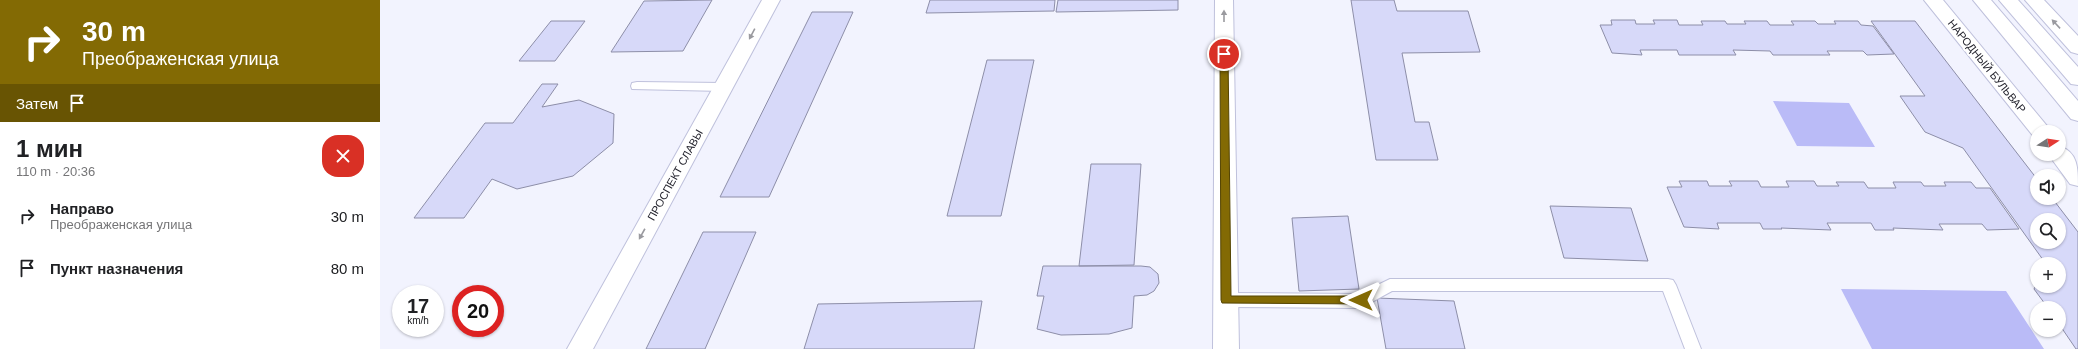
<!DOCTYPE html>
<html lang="ru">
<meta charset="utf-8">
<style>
:root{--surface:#fff;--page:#f2f2f2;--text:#202124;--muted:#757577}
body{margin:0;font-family:Arial,sans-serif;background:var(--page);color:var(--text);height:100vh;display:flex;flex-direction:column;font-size:15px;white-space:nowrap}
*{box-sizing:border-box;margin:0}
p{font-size:13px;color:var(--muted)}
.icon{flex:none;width:22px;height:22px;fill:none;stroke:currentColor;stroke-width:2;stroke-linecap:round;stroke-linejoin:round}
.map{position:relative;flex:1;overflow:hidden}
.drawer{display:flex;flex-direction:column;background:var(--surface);width:380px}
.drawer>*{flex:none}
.banner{background:#836a04;color:#fff;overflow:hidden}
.needle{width:26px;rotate:78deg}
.buttons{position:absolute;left:1650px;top:125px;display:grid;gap:8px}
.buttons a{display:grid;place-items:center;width:36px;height:36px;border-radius:50%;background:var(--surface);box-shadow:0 1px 3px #0004;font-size:20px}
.speed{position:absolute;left:12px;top:285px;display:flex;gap:8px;font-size:20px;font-weight:700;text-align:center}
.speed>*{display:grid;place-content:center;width:52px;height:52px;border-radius:50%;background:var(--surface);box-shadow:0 1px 3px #0004;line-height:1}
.speed small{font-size:10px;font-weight:400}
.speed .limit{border:6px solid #d22;background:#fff;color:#111}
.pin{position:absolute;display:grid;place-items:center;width:34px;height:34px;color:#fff;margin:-17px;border:2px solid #fff;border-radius:50%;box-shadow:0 1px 4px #0007}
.me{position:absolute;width:44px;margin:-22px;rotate:270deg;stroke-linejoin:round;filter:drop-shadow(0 0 3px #0008)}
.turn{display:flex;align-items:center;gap:14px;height:84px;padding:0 16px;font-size:18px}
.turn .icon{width:52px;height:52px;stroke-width:2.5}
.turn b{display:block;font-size:28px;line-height:34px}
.then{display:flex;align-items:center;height:38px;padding:0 16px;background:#0003;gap:8px;font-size:15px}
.round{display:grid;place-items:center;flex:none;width:42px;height:42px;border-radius:16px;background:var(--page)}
.headline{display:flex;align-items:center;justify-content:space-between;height:68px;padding:0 16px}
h1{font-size:24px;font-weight:700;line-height:30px}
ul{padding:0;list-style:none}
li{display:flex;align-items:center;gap:12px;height:52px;padding:0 16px}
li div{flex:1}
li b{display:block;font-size:15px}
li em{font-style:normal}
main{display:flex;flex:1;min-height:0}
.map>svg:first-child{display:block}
.green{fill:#babbf7}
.building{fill:#d7d9f9;stroke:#8d8ea8;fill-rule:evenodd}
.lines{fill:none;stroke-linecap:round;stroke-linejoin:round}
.service-casing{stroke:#bfc1dc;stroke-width:2}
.pedestrian-casing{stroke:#bfc1dc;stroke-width:2}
.minor-casing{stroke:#bfc1dc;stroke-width:2}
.primary-casing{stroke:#bfc1dc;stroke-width:2}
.service{fill:#fff;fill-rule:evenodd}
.pedestrian{fill:#fff;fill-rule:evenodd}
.minor{fill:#fff;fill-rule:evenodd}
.primary{fill:#fff;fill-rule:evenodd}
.oneway{fill:#9a9a9f}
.route{fill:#836a04;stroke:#554503}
.labels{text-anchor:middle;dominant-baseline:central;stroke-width:4;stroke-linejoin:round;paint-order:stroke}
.street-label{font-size:11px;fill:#1f1f29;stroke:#fff}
</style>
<main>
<section class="drawer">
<div class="banner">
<div class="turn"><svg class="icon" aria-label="right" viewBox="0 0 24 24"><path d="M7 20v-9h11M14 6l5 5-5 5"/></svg><div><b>30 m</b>Преображенская улица</div></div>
<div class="then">Затем<svg class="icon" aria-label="arrive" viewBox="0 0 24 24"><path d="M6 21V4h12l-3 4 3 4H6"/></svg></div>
</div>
<div class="headline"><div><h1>1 мин</h1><p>110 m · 20:36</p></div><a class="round" style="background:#d93025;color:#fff"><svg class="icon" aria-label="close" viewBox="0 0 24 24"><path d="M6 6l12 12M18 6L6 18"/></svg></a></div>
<ul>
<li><svg class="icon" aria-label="right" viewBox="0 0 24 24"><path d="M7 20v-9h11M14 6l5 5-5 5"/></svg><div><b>Направо</b><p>Преображенская улица</p></div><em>30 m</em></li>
<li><svg class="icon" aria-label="arrive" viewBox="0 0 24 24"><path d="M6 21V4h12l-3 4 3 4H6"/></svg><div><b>Пункт назначения</b></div><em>80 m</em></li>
</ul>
</section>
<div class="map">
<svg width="1698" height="349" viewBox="0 0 1698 349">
<rect width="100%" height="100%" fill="#f2f3fe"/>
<path class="green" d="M 1393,101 L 1469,103 L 1495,147 L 1417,146 Z
M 1461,289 L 1626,291 L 1664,349 L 1492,349 Z"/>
<path class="building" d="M 332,0 L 303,51 L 231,52 L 264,1 Z
M 550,0 L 675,0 L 674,11 L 546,13 Z
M 678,0 L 798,0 L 798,10 L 676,12 Z
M 971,0 L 1014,0 L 1017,11 L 1088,11 L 1100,52 L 1022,53 L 1035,122 L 1049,122 L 1058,160 L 996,160 Z
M 432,12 L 473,12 L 389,197 L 340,197 Z
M 1231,20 L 1255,20 L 1256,24 L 1275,24 L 1273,20 L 1297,20 L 1299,25 L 1323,25 L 1321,21 L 1345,21 L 1347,24 L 1366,24 L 1364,21 L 1387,21 L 1390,25 L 1414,25 L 1411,21 L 1435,21 L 1438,24 L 1456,24 L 1454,21 L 1478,21 L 1481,25 L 1493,26 L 1514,54 L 1487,55 L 1483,51 L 1447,51 L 1450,55 L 1393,55 L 1390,51 L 1353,50 L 1356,55 L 1299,55 L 1297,50 L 1260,50 L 1262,55 L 1232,53 L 1220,25 L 1232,25 Z
M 171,21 L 205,21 L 175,61 L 139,61 Z
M 1491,21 L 1535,21 L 1657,179 L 1657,198 L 1672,198 L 1698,232 L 1698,349 L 1696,349 L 1679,324 L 1679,308 L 1668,308 L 1654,289 L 1657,283 L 1657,286 L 1679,286 L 1679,264 L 1666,264 L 1583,148 L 1545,132 L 1520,96 L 1545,96 ZM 1657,220 L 1679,220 L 1679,242 L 1657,242 Z
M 607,60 L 654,60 L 621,216 L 567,216 Z
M 162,84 L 178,84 L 162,107 L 199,100 L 234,114 L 233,143 L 193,176 L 137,189 L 112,179 L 84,218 L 34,218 L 105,123 L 133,123 Z
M 711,164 L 761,164 L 754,265 L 699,266 Z
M 1299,181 L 1327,181 L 1329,186 L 1352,186 L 1349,181 L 1378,181 L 1381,187 L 1409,187 L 1406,181 L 1434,181 L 1437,186 L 1459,186 L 1456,182 L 1484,182 L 1488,188 L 1516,188 L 1513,182 L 1541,182 L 1544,186 L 1566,186 L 1564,182 L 1591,182 L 1596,188 L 1610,188 L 1639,229 L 1607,230 L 1602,224 L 1559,224 L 1563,230 L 1513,228 L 1514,230 L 1495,230 L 1491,223 L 1447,223 L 1451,230 L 1401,228 L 1402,229 L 1383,229 L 1380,223 L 1337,223 L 1339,229 L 1304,227 L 1287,187 L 1302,187 Z
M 1170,206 L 1251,208 L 1268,261 L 1184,258 Z
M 968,216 L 979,289 L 919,291 L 912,218 Z
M 323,232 L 376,232 L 325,349 L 266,349 Z
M 663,266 L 761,266 L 770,267 L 778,274 L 779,283 L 774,291 L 767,295 L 754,296 L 752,328 L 729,334 L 681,335 L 657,329 L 664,296 L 657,296 Z
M 997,298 L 1074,301 L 1085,349 L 1006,349 Z
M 602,301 L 594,349 L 424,349 L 438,304 Z"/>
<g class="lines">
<defs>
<path id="service" d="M 257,82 L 343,83 L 348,84 L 349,87 L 348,90 L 343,91 L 252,89 L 251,86 L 252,83 Z
M 1010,279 L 1288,279 L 1293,280 L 1296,285 L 1321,349 L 1305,349 L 1283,291 L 1012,291 L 981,308 L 846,307 L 840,305 L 838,300 L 840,295 L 846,293 L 979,294 Z"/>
<path id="pedestrian" d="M 1593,0 L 1611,0 L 1698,101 L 1698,121 L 1691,119 Z
M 1619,0 L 1638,0 L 1698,67 L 1698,85 L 1691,84 Z"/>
<path id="minor" d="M 1544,0 L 1563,0 L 1672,132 L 1657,132 L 1657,138 L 1654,137 Z
M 1645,0 L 1664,0 L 1698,36 L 1698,54 L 1691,52 Z
M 1679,146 C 1698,152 1698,168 1698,186 L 1690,184 L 1668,154 L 1679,154 Z"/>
<path id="primary" d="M 382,0 L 400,0 L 213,349 L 187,349 Z
M 835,0 L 853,0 L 859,349 L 833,349 Z"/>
</defs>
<use href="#service" class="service-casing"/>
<use href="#pedestrian" class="pedestrian-casing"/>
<use href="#minor" class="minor-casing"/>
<use href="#primary" class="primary-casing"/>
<use href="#service" class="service"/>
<use href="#pedestrian" class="pedestrian"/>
<use href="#minor" class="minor"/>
<use href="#primary" class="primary"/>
</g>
<defs><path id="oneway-solid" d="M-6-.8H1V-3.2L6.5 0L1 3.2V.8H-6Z"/></defs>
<g class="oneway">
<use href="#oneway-solid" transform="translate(844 16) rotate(-90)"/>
<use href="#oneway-solid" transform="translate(1676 24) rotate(-133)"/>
<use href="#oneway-solid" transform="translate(372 34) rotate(118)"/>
<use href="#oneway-solid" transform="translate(262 234) rotate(119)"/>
</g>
<path class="route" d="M 844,52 L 848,54 L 851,296 L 981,296 L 986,300 L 985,304 L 842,303 L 841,300 L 840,54 Z"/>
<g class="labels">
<g class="street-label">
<text transform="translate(1607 66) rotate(51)">НАРОДНЫЙ БУЛЬВАР</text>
<text transform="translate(295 175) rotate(-61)">ПРОСПЕКТ СЛАВЫ</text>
</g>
</g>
</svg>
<div class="buttons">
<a><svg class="needle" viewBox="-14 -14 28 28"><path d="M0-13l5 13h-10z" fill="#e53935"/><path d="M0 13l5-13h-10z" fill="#757577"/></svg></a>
<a><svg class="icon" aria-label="sound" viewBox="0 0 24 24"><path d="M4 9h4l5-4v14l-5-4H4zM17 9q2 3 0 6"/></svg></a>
<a><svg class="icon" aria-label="search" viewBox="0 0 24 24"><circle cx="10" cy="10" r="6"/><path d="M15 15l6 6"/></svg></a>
<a>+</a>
<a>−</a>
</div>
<div class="speed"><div>17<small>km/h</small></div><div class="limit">20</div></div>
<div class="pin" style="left:844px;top:54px;background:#d93025"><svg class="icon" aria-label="arrive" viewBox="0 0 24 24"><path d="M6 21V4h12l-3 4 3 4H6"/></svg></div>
<svg class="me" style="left:981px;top:300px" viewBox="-20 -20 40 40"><path d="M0-17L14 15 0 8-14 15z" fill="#836a04" stroke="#fff" stroke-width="4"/></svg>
</div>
</main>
